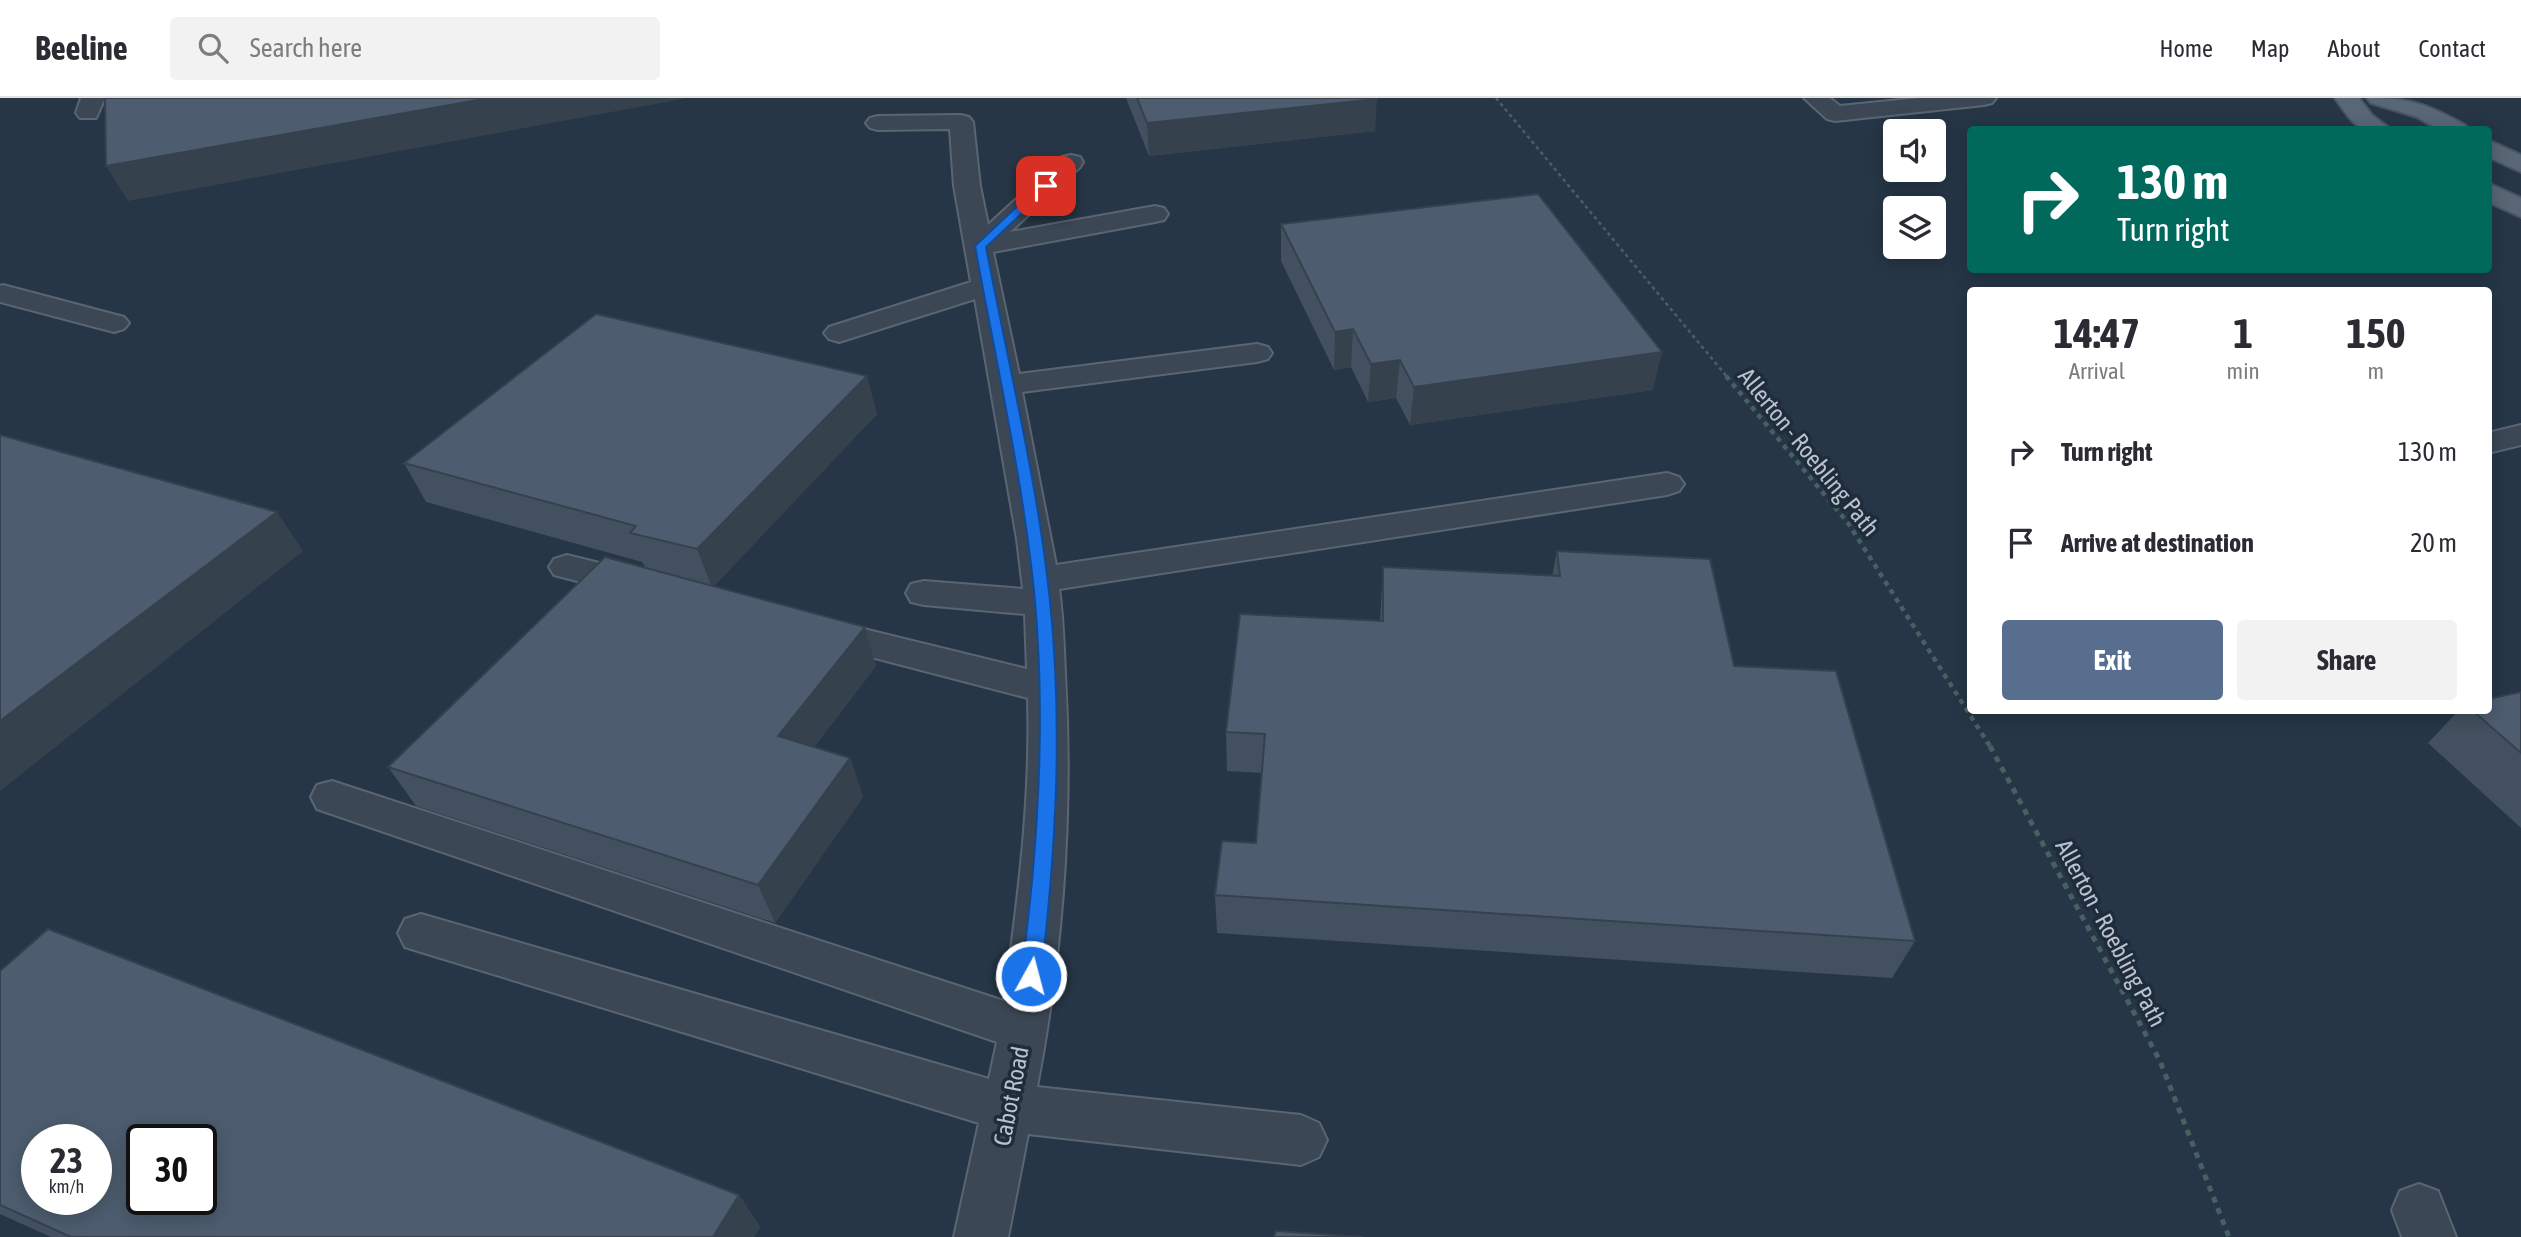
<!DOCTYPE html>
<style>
:root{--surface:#fff;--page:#f2f2f3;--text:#2b2b33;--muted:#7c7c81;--line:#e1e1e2;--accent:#586e8e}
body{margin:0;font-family:"Asap Condensed",sans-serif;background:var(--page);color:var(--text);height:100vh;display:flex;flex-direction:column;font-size:26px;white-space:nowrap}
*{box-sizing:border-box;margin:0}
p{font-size:23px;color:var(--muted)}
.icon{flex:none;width:38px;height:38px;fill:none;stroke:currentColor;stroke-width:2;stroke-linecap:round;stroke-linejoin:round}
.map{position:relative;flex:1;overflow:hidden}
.side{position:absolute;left:1967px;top:189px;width:525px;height:427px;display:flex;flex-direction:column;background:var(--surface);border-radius:7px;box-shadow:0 4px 18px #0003}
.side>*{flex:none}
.banner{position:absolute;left:1967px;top:28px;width:525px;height:147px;border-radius:7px;box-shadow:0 4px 18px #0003;background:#00695c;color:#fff;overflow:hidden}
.fabs{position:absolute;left:1883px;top:21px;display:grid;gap:14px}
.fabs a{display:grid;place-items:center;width:63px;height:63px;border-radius:7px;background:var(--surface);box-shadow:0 4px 18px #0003;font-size:35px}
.speed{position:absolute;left:21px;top:1026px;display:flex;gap:14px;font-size:35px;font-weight:700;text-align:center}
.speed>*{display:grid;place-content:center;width:91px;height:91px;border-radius:50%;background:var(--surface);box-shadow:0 4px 18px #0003;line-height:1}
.speed small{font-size:18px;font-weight:400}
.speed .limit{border:4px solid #111;border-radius:10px;background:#fff;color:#111}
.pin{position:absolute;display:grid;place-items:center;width:60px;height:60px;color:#fff;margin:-30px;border-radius:14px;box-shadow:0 4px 10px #0006}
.me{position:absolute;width:77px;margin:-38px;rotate:7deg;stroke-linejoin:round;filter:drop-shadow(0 0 5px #0008)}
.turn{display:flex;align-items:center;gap:24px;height:147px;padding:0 35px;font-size:32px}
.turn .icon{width:91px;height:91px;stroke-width:2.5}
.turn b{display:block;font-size:49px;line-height:60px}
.eta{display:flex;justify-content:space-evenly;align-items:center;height:119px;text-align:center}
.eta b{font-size:42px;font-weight:700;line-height:49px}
.button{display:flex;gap:14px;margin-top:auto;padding:14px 35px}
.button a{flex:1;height:80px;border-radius:7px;background:var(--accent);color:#fff;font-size:28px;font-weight:700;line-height:80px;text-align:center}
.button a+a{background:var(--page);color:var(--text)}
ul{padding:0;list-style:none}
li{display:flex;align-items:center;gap:21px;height:91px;padding:0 35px}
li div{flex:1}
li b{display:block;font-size:26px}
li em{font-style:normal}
header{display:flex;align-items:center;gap:42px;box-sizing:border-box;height:98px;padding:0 35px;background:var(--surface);border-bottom:2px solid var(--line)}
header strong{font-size:33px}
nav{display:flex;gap:38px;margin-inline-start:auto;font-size:24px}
.search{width:490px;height:63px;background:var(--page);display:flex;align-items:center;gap:18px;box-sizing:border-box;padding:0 24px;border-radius:7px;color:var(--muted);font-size:26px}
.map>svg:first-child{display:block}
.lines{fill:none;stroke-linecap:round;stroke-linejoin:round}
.minor-casing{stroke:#5a6572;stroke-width:4}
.major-casing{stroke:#485361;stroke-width:4}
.path-far2{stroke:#476162;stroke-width:2.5;stroke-dasharray:3.5 3.5;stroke-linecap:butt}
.path-far1{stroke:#476162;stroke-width:4.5;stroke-dasharray:5 5;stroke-linecap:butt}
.path{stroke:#476162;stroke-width:5;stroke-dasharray:6 6;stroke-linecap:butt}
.minor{fill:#3b4755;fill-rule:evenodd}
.major{fill:#596675;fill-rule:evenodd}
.wall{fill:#42505f}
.shaded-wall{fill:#36414e}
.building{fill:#4d5d6f;stroke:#36414e;stroke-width:2;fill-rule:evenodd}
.route{fill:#1a73e8;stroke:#114b97;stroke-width:2}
.labels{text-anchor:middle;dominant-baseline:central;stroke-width:7;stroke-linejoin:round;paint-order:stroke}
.street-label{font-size:24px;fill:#b9c2ce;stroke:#1f2c3b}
</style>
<header>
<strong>Beeline</strong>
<div class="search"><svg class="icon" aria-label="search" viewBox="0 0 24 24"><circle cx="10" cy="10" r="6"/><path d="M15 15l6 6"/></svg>Search here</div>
<nav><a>Home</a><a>Map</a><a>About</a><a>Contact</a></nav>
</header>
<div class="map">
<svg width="2521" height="1139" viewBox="0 0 2521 1139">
<rect width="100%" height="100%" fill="#263646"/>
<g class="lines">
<defs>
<path id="minor" d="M 81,0 L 105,0 L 96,20 L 80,20 L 76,15 Z
M 1804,0 L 1830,0 L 1840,8 L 1919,0 L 1996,0 L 1992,5 L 1984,7 L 1835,23 L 1827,21 Z
M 961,17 L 969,19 L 973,24 L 980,88 L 988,127 L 1062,59 L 1071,57 L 1080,59 L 1083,64 L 1080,69 L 1010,134 L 1155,108 L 1164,110 L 1168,116 L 1164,122 L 1155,124 L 993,154 L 1019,276 L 1257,246 L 1268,249 L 1272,255 L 1268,261 L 1257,264 L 1022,294 L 1056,467 L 1667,375 L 1679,379 L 1684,386 L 1679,393 L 1667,397 L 1059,491 C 1063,519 1064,548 1065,576 C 1073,713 1063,853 1037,989 L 1301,1017 L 1319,1025 L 1327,1042 L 1319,1059 L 1301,1067 L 1028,1036 L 1008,1139 L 954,1139 L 979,1025 L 421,854 L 405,849 L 398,835 L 405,821 L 421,816 L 989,981 L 997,944 L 317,711 L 311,699 L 317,687 L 332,683 L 1004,903 C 1018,802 1031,702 1028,600 L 806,542 L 800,533 L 806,524 L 819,520 L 1027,571 L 1025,516 L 924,507 L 911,504 L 906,495 L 911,486 L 924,483 L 1023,491 L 1017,441 L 975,201 L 839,244 L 829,241 L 824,235 L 829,229 L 971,184 L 954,88 L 950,31 L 878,32 L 870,30 L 866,25 L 870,20 L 878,18 Z
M 3,187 L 124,219 L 129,225 L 124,231 L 114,234 L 0,204 L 0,188 Z
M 2521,327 L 2521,347 L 2488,355 L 2488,335 Z
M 567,457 L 652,478 L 657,487 L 652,496 L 639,499 L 554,477 L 549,469 L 554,461 Z
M 2419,1086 L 2438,1093 L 2456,1139 L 2402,1139 L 2392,1112 L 2400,1093 Z"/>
<path id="major" d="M 2335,0 L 2359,0 L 2372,17 L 2392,32 C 2355,32 2356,30 2335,0 Z
M 2367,0 C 2411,0 2427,6 2465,27 L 2469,32 L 2439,32 L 2417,19 L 2371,5 Z
M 2488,42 L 2521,57 L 2521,74 L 2488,59 Z
M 2488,85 L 2521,100 L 2521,119 L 2488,104 Z"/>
</defs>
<use href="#minor" class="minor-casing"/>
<use href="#major" class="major-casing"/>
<path class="path-far2" d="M 1496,0 L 1728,280"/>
<path class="path-far1" d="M 1726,278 L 1848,425 L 1991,650"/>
<path class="path" d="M 1990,648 L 2160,963 L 2229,1139"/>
<use href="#minor" class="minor"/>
<use href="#major" class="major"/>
</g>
<path class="wall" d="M 1126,0 L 1376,0 L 1375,33 L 1149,58 Z
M 1281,126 L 1653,292 L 1410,327 L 1396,300 L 1368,304 L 1351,269 L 1334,272 L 1281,163 Z
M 877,316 L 714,488 L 865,529 L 876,568 L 814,649 L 850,660 L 863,699 L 775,825 L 416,708 L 388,669 L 645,469 L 642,464 L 426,404 L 404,365 Z
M 1557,453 L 1734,568 L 1915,843 L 1892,880 L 1217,835 L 1215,797 L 1256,745 L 1262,675 L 1227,673 L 1226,634 L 1380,523 L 1383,469 L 1552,478 Z
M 2521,594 L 2521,730 L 2428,645 L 2459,612 L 2488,612 Z
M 0,873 L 739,1097 L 760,1129 L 754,1139 L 51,1139 L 0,1116 Z"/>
<path class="shaded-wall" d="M 489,0 L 688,0 L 128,103 L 106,68 Z
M 1377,1 L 1375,33 L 1149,58 L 1147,25 Z
M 1353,231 L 1351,269 L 1334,272 L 1335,234 Z
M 1662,254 L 1653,292 L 1410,327 L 1414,289 Z
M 1400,262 L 1396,300 L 1368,304 L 1371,266 Z
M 867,278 L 877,316 L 712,490 L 697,451 Z
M 277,414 L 303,453 L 0,693 L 0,623 Z
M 865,529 L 876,568 L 793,677 L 778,638 Z
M 850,660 L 863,699 L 775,825 L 758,787 Z
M 739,1097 L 760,1129 L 754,1139 L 713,1139 Z"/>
<path class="building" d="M 105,0 L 489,0 L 106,68 Z
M 1137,0 L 1376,0 L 1377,1 L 1147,25 Z
M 1538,96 L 1662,254 L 1414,289 L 1400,262 L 1371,266 L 1353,231 L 1335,234 L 1281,126 Z
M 596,216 L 867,278 L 697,451 L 630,435 L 636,428 L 404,365 Z
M 0,337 L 277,414 L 0,623 Z
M 1557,453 L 1710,461 L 1734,568 L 1836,573 L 1915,843 L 1215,797 L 1222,743 L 1256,745 L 1265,636 L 1226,634 L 1240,516 L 1383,523 L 1383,469 L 1560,478 Z
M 605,459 L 865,529 L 778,638 L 850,660 L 758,787 L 388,669 Z
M 2521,594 L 2521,655 L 2472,612 L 2488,612 L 2488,601 Z
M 48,831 L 739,1097 L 713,1139 L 71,1139 L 0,1107 L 0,873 ZM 37,1041 L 96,1041 L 96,1101 L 37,1101 ZM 142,1041 L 201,1041 L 201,1101 L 142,1101 Z
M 1276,1133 L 1363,1139 L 1274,1139 Z"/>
<path class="route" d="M 1042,85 L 1051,88 L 986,149 C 1008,265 1038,386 1050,503 C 1063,629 1056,753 1041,878 L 1038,884 L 1031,887 L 1024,884 L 1021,878 C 1038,754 1046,629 1035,503 C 1024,387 996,264 975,148 Z"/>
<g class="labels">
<g class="street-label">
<text transform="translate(1809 354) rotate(51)">Allerton - Roebling Path</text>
<text transform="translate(2111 835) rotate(62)">Allerton - Roebling Path</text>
<text transform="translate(1011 998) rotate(-79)">Cabot Road</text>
</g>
</g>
</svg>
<div class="fabs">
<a><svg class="icon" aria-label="sound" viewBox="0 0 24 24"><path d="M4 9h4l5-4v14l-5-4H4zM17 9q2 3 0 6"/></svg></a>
<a><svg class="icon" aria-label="layers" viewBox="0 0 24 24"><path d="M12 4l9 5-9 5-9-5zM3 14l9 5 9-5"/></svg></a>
</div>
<div class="speed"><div>23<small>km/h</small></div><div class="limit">30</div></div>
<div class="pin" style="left:1046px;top:88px;background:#d93025"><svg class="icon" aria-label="arrive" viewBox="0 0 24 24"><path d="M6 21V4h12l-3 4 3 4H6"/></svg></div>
<svg class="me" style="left:1031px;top:878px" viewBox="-20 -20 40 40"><circle r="17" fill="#1a73e8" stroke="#fff" stroke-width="3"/><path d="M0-11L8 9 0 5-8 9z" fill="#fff"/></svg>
<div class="banner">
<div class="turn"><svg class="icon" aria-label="right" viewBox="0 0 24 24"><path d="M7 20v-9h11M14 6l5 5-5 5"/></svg><div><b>130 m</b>Turn right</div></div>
</div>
<section class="side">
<div class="eta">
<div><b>14:47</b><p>Arrival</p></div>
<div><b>1</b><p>min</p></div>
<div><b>150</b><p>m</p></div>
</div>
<ul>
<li><svg class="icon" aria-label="right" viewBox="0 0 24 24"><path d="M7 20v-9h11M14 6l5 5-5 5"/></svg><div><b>Turn right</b></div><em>130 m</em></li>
<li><svg class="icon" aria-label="arrive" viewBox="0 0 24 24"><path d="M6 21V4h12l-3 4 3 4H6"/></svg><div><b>Arrive at destination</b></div><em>20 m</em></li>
</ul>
<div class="button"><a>Exit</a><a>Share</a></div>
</section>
</div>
